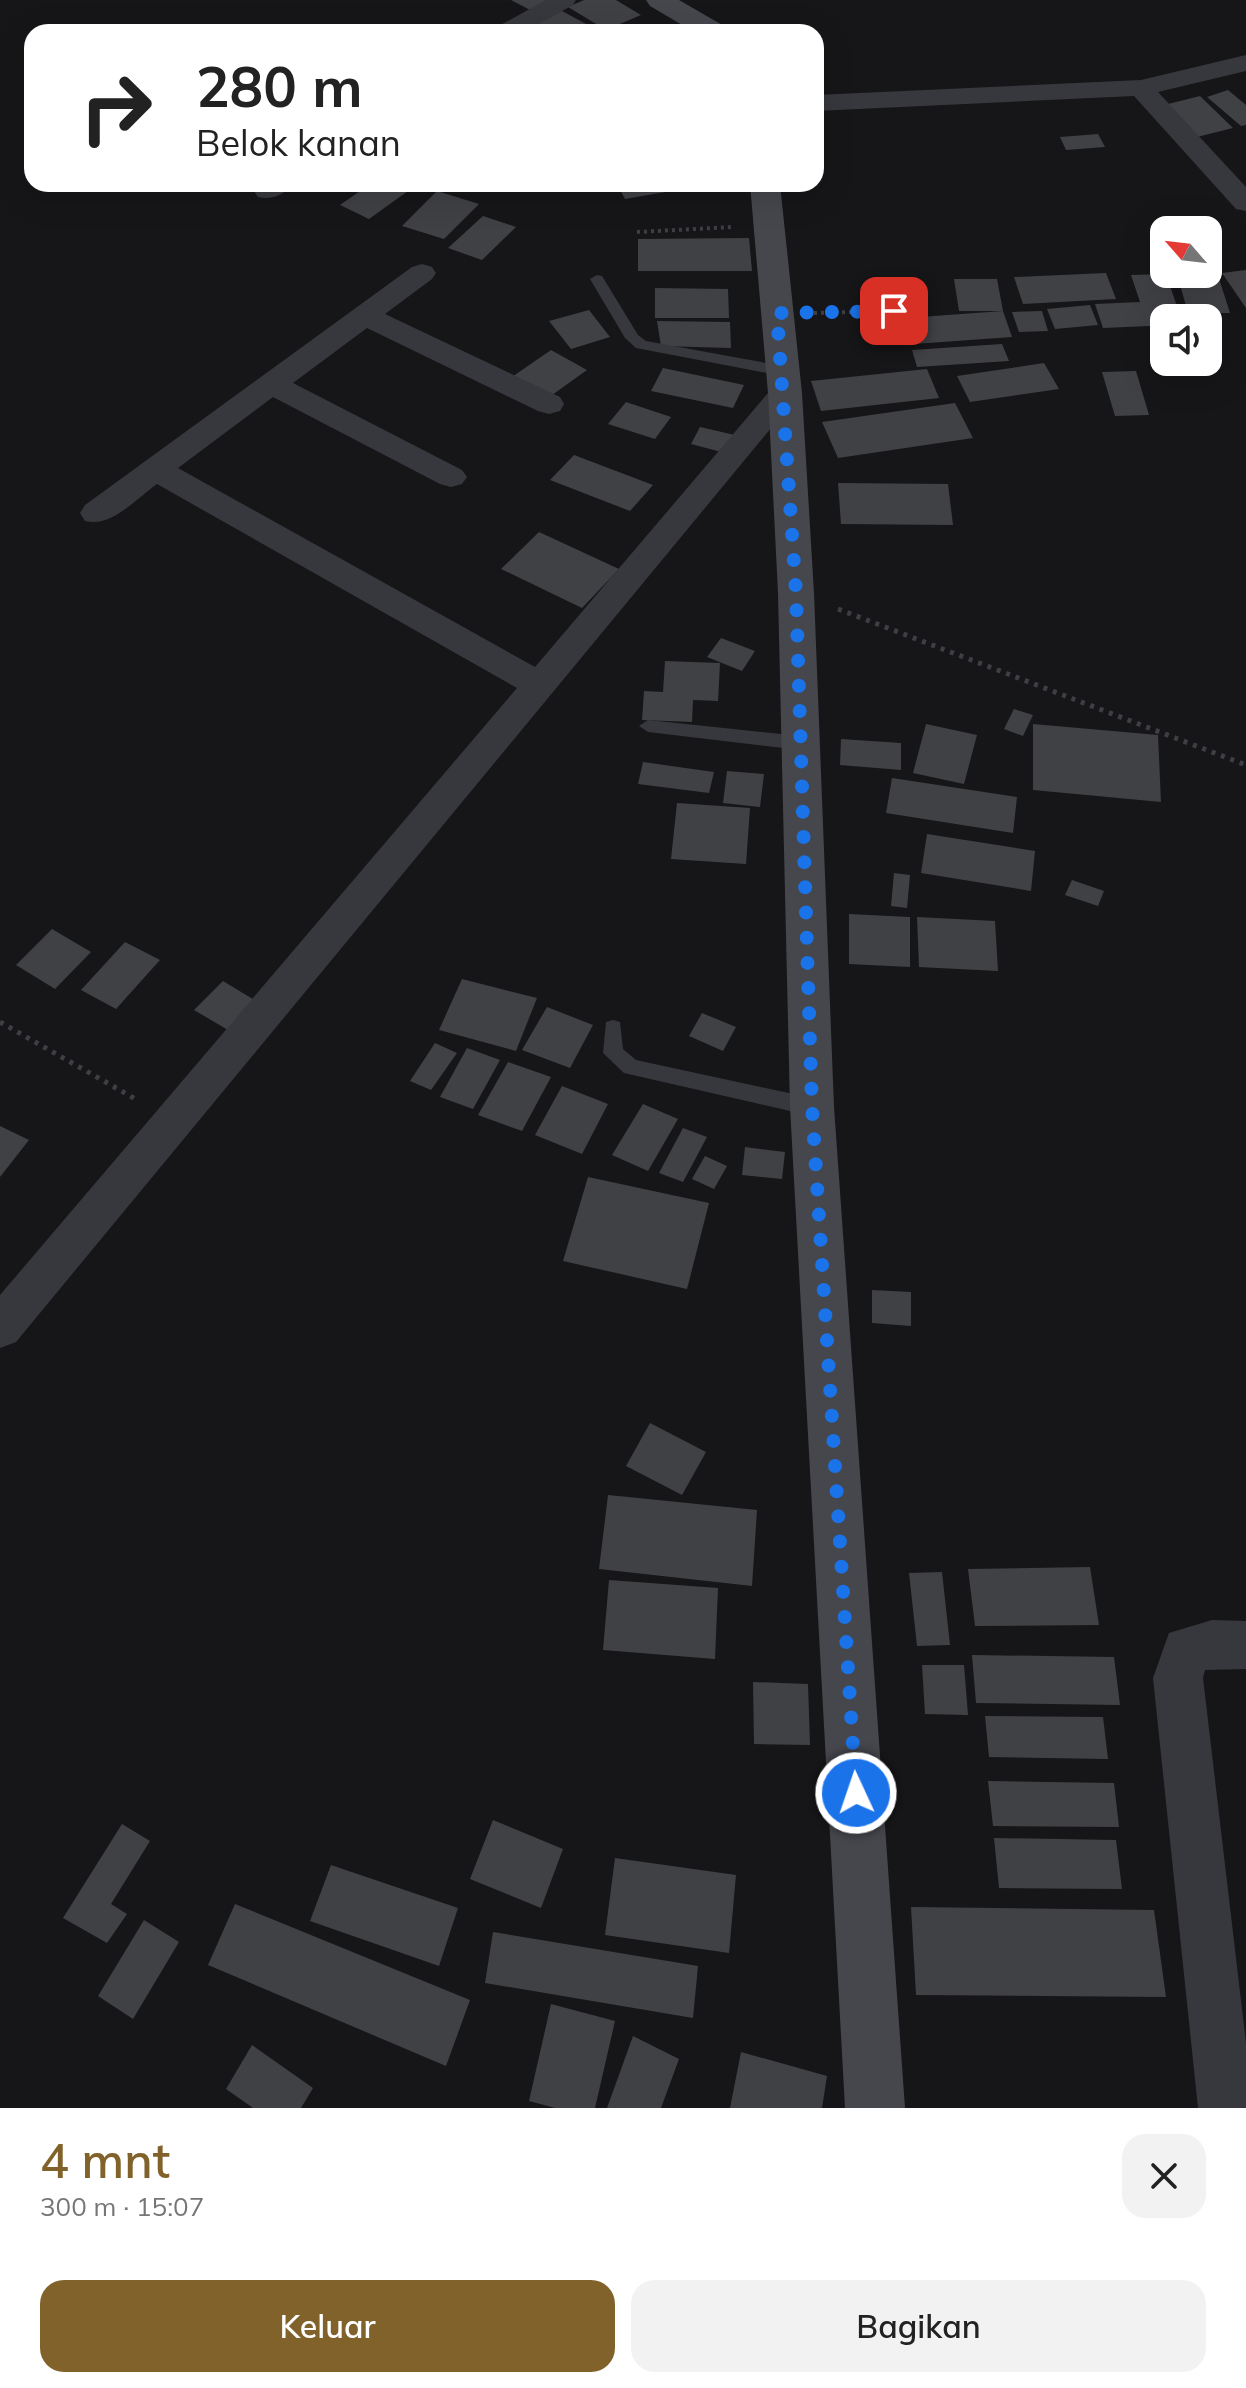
<!DOCTYPE html>
<html lang="id">
<meta charset="utf-8">
<style>
:root{--surface:#fff;--page:#f2f2f2;--text:#222;--muted:#767676;--accent:#80622a}
body{margin:0;font-family:Mulish,sans-serif;background:var(--page);color:var(--text);height:100vh;display:flex;flex-direction:column;font-size:30px;white-space:nowrap}
*{box-sizing:border-box;margin:0}
p{font-size:26px;color:var(--muted)}
.icon{flex:none;width:44px;height:44px;fill:none;stroke:currentColor;stroke-width:2;stroke-linecap:round;stroke-linejoin:round}
.map{position:relative;height:2108px;overflow:hidden}
.details{display:flex;flex-direction:column;background:var(--surface);flex:1}
.details>*{flex:none}
.guide{position:absolute;left:24px;top:24px;width:800px;height:168px;border-radius:24px;box-shadow:0 8px 32px #0002;background:#fff;color:var(--text);overflow:hidden}
.needle{width:52px;rotate:298deg}
.fabs{position:absolute;left:1150px;top:216px;display:grid;gap:16px}
.fabs a{display:grid;place-items:center;width:72px;height:72px;border-radius:16px;background:var(--surface);box-shadow:0 8px 32px #0002;font-size:40px}
.pin{position:absolute;display:grid;place-items:center;width:68px;height:68px;color:#fff;margin:-34px;border-radius:16px;box-shadow:0 4px 12px #0006}
.me{position:absolute;width:88px;margin:-44px;rotate:357deg;stroke-linejoin:round;filter:drop-shadow(0 0 6px #0008)}
.turn{display:flex;align-items:center;gap:28px;height:168px;padding:0 40px;font-size:36px}
.turn .icon{width:104px;height:104px;stroke-width:2.5}
.turn b{display:block;font-size:56px;line-height:68px}
.round{display:grid;place-items:center;flex:none;width:84px;height:84px;border-radius:24px;background:var(--page)}
.overview{display:flex;align-items:center;justify-content:space-between;height:136px;padding:0 40px}
h1{font-size:48px;font-weight:600;line-height:60px;color:var(--accent)}
.action{display:flex;gap:16px;margin-top:auto;padding:16px 40px}
.action a{flex:1;height:92px;border-radius:24px;background:var(--accent);color:#fff;font-size:32px;font-weight:600;line-height:92px;text-align:center}
.action a+a{background:var(--page);color:var(--text)}
.map>svg:first-child{display:block}
.building{fill:#404145}
.lines{fill:none;stroke-linecap:round;stroke-linejoin:round}
.path-far1{stroke:#3d3f44;stroke-width:4;stroke-dasharray:3 4;stroke-linecap:butt}
.path{stroke:#3d3f44;stroke-width:5;stroke-dasharray:4 6;stroke-linecap:butt}
.lane{fill:#37383d;fill-rule:evenodd}
.street{fill:#37383d;fill-rule:evenodd}
.secondary{fill:#45474d;fill-rule:evenodd}
.route{stroke:#1a73e8;stroke-width:14;stroke-dasharray:0 25.2}
</style>
<div class="map">
<svg width="1246" height="2108" viewBox="0 0 1246 2108">
<rect width="100%" height="100%" fill="#161618"/>
<path class="building" d="M 511,0 L 558,0 L 534,12 Z
M 584,0 L 616,0 L 641,15 L 606,30 L 568,7 Z
M 562,11 L 601,32 L 535,32 L 527,28 Z
M 1228,90 L 1246,105 L 1246,125 L 1241,126 L 1207,97 Z
M 1200,96 L 1233,128 L 1197,137 L 1164,105 Z
M 1098,134 L 1105,147 L 1066,150 L 1060,137 Z
M 370,184 L 393,184 L 408,191 L 369,219 L 340,205 Z
M 617,184 L 700,184 L 700,186 L 625,199 Z
M 437,191 L 479,204 L 444,239 L 402,226 Z
M 483,216 L 516,227 L 482,260 L 448,248 Z
M 749,238 L 752,271 L 638,271 L 638,239 Z
M 1246,270 L 1246,308 L 1222,273 Z
M 1208,272 L 1217,272 L 1230,313 L 1188,313 L 1177,274 Z
M 1106,273 L 1116,299 L 1023,304 L 1014,277 Z
M 1166,274 L 1181,318 L 1164,318 L 1164,324 L 1149,326 L 1103,328 L 1095,304 L 1140,302 L 1131,275 Z
M 954,279 L 997,279 L 1003,311 L 959,311 Z
M 655,288 L 728,289 L 729,318 L 655,318 Z
M 1090,305 L 1098,325 L 1055,329 L 1047,309 Z
M 589,310 L 610,337 L 571,349 L 549,321 Z
M 1003,311 L 1012,337 L 914,344 L 906,318 Z
M 1042,311 L 1048,331 L 1019,332 L 1012,312 Z
M 657,321 L 730,322 L 731,348 L 661,346 Z
M 1002,344 L 1009,361 L 917,367 L 912,350 Z
M 551,350 L 587,370 L 545,400 L 509,379 Z
M 1044,363 L 1059,389 L 970,402 L 957,376 Z
M 663,368 L 744,385 L 733,408 L 651,391 Z
M 927,369 L 939,398 L 821,411 L 811,381 Z
M 1136,371 L 1149,415 L 1115,416 L 1102,372 Z
M 626,402 L 671,417 L 655,439 L 608,424 Z
M 955,403 L 973,438 L 838,458 L 822,422 Z
M 700,427 L 739,436 L 729,454 L 691,444 Z
M 574,455 L 653,485 L 630,511 L 550,480 Z
M 838,483 L 948,484 L 953,525 L 841,524 Z
M 539,532 L 619,569 L 582,608 L 501,569 Z
M 721,638 L 755,651 L 742,671 L 707,657 Z
M 665,661 L 720,663 L 718,701 L 693,700 L 692,722 L 642,720 L 644,691 L 663,692 Z
M 1014,709 L 1033,715 L 1023,736 L 1004,729 Z
M 926,724 L 977,735 L 964,784 L 913,773 Z
M 1033,724 L 1158,735 L 1161,802 L 1033,790 Z
M 841,739 L 901,743 L 901,770 L 840,765 Z
M 643,762 L 714,772 L 709,793 L 638,784 Z
M 727,771 L 764,774 L 760,807 L 723,803 Z
M 892,778 L 1017,797 L 1013,833 L 886,813 Z
M 677,803 L 750,808 L 746,864 L 671,859 Z
M 927,834 L 1035,851 L 1031,891 L 921,873 Z
M 894,873 L 910,875 L 907,908 L 891,906 Z
M 1072,880 L 1104,891 L 1098,906 L 1065,895 Z
M 849,914 L 910,917 L 910,967 L 849,964 Z
M 917,917 L 995,921 L 998,971 L 919,967 Z
M 52,929 L 91,952 L 55,989 L 16,965 Z
M 125,942 L 160,960 L 116,1009 L 81,990 Z
M 462,979 L 537,998 L 516,1051 L 439,1030 Z
M 223,981 L 256,1001 L 228,1030 L 194,1010 Z
M 547,1007 L 593,1025 L 570,1068 L 522,1050 Z
M 702,1013 L 736,1027 L 723,1051 L 689,1036 Z
M 435,1043 L 457,1053 L 431,1090 L 410,1081 Z
M 467,1048 L 500,1060 L 473,1109 L 440,1097 Z
M 508,1062 L 551,1077 L 522,1131 L 478,1115 Z
M 562,1086 L 608,1104 L 582,1154 L 535,1135 Z
M 643,1104 L 678,1119 L 648,1171 L 612,1155 Z
M 0,1126 L 29,1140 L 0,1177 Z
M 683,1128 L 707,1137 L 683,1182 L 659,1173 Z
M 745,1147 L 785,1152 L 782,1179 L 742,1175 Z
M 705,1156 L 727,1166 L 714,1189 L 692,1179 Z
M 588,1177 L 709,1203 L 687,1289 L 563,1261 Z
M 872,1290 L 911,1292 L 911,1326 L 872,1323 Z
M 650,1423 L 706,1452 L 682,1495 L 626,1466 Z
M 608,1495 L 757,1510 L 752,1586 L 599,1569 Z
M 1090,1567 L 1099,1625 L 975,1626 L 968,1569 Z
M 942,1572 L 950,1645 L 917,1646 L 909,1573 Z
M 609,1580 L 718,1588 L 715,1659 L 603,1650 Z
M 972,1655 L 1114,1657 L 1120,1705 L 976,1703 Z
M 922,1665 L 964,1665 L 968,1715 L 925,1714 Z
M 753,1682 L 808,1684 L 810,1745 L 754,1744 Z
M 985,1716 L 1103,1717 L 1108,1759 L 989,1757 Z
M 988,1781 L 1114,1783 L 1119,1827 L 993,1826 Z
M 493,1820 L 563,1849 L 541,1908 L 470,1879 Z
M 122,1824 L 150,1841 L 111,1904 L 127,1914 L 107,1943 L 63,1918 Z
M 994,1838 L 1116,1840 L 1122,1889 L 999,1888 Z
M 615,1858 L 736,1875 L 729,1953 L 605,1935 Z
M 331,1865 L 458,1908 L 439,1966 L 310,1921 Z
M 235,1904 L 470,2000 L 446,2066 L 208,1965 Z
M 911,1907 L 1154,1910 L 1166,1997 L 916,1995 Z
M 144,1920 L 179,1942 L 133,2019 L 98,1996 Z
M 493,1932 L 698,1966 L 693,2018 L 485,1983 Z
M 551,2004 L 615,2021 L 595,2108 L 555,2108 L 529,2101 Z
M 633,2036 L 679,2059 L 661,2108 L 607,2108 Z
M 252,2045 L 313,2088 L 301,2108 L 253,2108 L 226,2089 Z
M 741,2052 L 827,2076 L 822,2108 L 730,2108 Z"/>
<g class="lines">
<path class="path-far1" d="M 637,232 L 732,227
M 814,313 L 894,311"/>
<path class="path" d="M 838,609 L 1246,765
M 0,1022 L 139,1101"/>
<path class="lane" d="M 597,275 L 602,276 L 638,335 L 646,341 L 783,366 L 791,371 L 783,376 L 636,348 L 625,338 L 590,279 Z
M 648,720 L 800,736 L 809,743 L 800,750 L 648,732 L 639,726 Z
M 613,1020 L 620,1022 L 623,1049 L 636,1060 L 812,1098 L 819,1101 L 822,1107 L 819,1113 L 812,1116 L 624,1073 L 603,1053 L 606,1022 Z"/>
<path class="street" d="M 546,0 L 576,0 L 573,5 L 524,32 L 493,32 L 497,27 Z
M 1246,55 L 1246,71 L 1158,92 L 1246,187 L 1246,211 L 1236,209 L 1134,96 L 816,111 L 816,95 L 1141,80 Z
M 260,184 L 292,184 C 283,196 272,200 258,197 L 254,191 Z
M 422,264 L 432,267 L 436,273 L 432,279 L 385,314 L 560,397 L 564,404 L 560,411 L 549,414 L 538,411 L 367,328 L 293,383 L 462,470 L 467,477 L 462,484 L 451,487 L 440,484 L 273,397 L 178,468 L 535,667 L 774,386 L 785,383 L 796,386 L 800,393 L 16,1342 L 0,1348 L 0,1295 L 517,688 L 157,484 C 136,499 111,528 85,521 L 80,513 L 85,505 L 412,267 Z
M 1212,1620 L 1246,1621 L 1246,1669 L 1205,1670 L 1203,1678 L 1246,2043 L 1246,2108 L 1198,2108 L 1153,1678 L 1169,1633 Z"/>
<path class="secondary" d="M 646,0 L 679,0 L 724,26 L 728,32 L 694,32 L 650,6 Z
M 750,184 L 780,184 L 802,393 L 814,593 L 834,1107 L 905,2108 L 845,2108 L 790,1107 L 778,593 L 768,393 Z"/>
</g>
<g class="lines">
<path class="route" d="M 856,1793 L 812,1107 L 796,593 L 777,313 L 894,311"/>
</g>
</svg>
<div class="fabs">
<a><svg class="needle" viewBox="-14 -14 28 28"><path d="M0-13l5 13h-10z" fill="#e53935"/><path d="M0 13l5-13h-10z" fill="#767676"/></svg></a>
<a><svg class="icon" aria-label="sound" viewBox="0 0 24 24"><path d="M4 9h4l5-4v14l-5-4H4zM17 9q2 3 0 6"/></svg></a>
</div>
<div class="pin" style="left:894px;top:311px;background:#d93025"><svg class="icon" aria-label="arrive" viewBox="0 0 24 24"><path d="M6 21V4h12l-3 4 3 4H6"/></svg></div>
<svg class="me" style="left:856px;top:1793px" viewBox="-20 -20 40 40"><circle r="17" fill="#1a73e8" stroke="#fff" stroke-width="3"/><path d="M0-11L8 9 0 5-8 9z" fill="#fff"/></svg>
<div class="guide">
<div class="turn"><svg class="icon" aria-label="right" viewBox="0 0 24 24"><path d="M7 20v-9h11M14 6l5 5-5 5"/></svg><div><b>280 m</b>Belok kanan</div></div>
</div>
</div>
<section class="details">
<div class="overview"><div><h1>4 mnt</h1><p>300 m · 15:07</p></div><a class="round"><svg class="icon" aria-label="close" viewBox="0 0 24 24"><path d="M6 6l12 12M18 6L6 18"/></svg></a></div>
<div class="action"><a>Keluar</a><a>Bagikan</a></div>
</section>
